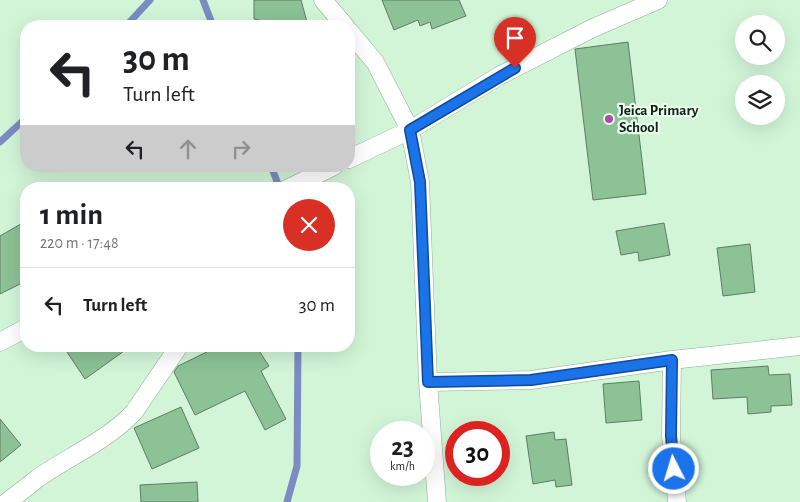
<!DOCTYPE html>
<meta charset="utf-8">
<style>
:root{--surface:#fff;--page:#f2f2f2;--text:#202124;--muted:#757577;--line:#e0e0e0}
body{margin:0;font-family:"Alegreya Sans",sans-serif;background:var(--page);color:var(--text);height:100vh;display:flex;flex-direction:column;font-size:19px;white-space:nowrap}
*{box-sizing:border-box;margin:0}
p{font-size:16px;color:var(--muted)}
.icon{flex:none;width:28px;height:28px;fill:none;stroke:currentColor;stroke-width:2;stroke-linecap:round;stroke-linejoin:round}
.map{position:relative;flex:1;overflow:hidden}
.side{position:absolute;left:20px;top:182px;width:335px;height:170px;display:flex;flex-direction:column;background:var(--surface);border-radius:20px;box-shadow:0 5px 20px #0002}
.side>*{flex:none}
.guide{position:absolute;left:20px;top:20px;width:335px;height:152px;border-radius:20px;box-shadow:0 5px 20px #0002;background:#fff;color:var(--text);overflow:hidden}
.fabs{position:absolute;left:735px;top:15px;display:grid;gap:10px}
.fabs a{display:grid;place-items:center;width:50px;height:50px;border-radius:50%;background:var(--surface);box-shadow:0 5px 20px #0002;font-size:25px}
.speed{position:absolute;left:370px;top:421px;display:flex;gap:10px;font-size:25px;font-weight:700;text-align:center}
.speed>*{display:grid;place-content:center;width:65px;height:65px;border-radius:50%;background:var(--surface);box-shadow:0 5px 20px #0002;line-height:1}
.speed small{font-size:12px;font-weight:400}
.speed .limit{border:8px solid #d22;background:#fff;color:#111}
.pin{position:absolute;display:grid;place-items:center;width:42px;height:42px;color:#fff;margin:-51px -21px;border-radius:50% 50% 50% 0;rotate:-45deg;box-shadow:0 0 5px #0007}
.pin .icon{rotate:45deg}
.me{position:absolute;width:55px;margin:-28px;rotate:355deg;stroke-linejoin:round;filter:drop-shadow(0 0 4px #0008)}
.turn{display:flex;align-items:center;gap:18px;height:105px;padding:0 20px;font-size:22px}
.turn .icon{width:65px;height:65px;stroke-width:2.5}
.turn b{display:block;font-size:35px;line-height:42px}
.lanes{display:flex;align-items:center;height:48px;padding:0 20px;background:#0003;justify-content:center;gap:25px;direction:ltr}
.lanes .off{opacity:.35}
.round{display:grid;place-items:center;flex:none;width:52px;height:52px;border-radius:26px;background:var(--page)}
.summary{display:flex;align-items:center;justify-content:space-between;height:85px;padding:0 20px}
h1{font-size:30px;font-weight:700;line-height:38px}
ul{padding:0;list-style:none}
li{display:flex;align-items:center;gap:15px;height:75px;padding:0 20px;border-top:1px solid var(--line)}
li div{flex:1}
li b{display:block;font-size:19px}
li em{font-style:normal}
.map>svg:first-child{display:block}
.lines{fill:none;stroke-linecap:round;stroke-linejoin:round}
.stream{stroke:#7a8cc2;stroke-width:7}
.building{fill:#8cc296;stroke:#5e7d64}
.street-casing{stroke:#8eae93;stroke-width:19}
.street{stroke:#fff;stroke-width:18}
.route-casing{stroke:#114b97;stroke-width:12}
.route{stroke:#1a73e8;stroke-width:9}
.poi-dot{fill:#b148ab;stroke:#e9feec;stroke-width:2}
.labels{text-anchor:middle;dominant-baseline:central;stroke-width:4.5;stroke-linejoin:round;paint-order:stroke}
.poi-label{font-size:15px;font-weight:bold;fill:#142117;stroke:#e9feec;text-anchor:start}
</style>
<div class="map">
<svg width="800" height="502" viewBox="0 0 800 502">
<rect width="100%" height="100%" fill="#d2f5d8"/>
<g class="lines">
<path class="stream" d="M 203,0 L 213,26
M 126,26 L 150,0
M 0,142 L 26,118
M 271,166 L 280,189
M 287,502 L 297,466 L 298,346"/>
</g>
<path class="building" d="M 254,0 L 301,0 L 307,22 L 282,26 L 254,19 Z
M 382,0 L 459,0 L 466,16 L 432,29 L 430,22 L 420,26 L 418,20 L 394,30 Z
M 628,42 L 646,194 L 593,200 L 575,49 Z
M 26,221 L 26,281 L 0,294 L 0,236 Z
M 664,223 L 670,255 L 639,261 L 638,252 L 621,255 L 616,231 Z
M 750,244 L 755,292 L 723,296 L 717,248 Z
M 63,346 L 131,346 L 85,379 Z
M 219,346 L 256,346 L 269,366 L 261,371 L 286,419 L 265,430 L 245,391 L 195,415 L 174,372 L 178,366 Z
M 768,366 L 769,375 L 790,374 L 792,405 L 771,406 L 771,412 L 748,414 L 747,397 L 713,399 L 711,370 Z
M 639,381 L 642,420 L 606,423 L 603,384 Z
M 181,407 L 199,448 L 152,469 L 134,428 Z
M 0,419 L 21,445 L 0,462 Z
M 554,432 L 555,440 L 566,439 L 572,485 L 556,487 L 555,480 L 533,484 L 526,436 Z
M 197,482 L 198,502 L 141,502 L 140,485 Z"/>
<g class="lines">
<defs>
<path id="street" d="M 323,0 L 345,26
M 349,31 L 375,62 L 410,130 L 420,182 L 428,382 L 437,502
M 349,159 L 410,130 L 499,76 L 593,28 L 658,0
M 287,189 L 334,166
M 0,342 L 26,328
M 672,360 L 671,436 L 677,502
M 428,382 L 531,380 L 672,360 L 800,346
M 7,502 C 18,494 28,486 38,478 C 70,456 108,440 134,412 L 179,346"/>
</defs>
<use href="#street" class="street-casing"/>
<use href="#street" class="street"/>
</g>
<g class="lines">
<defs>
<path id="route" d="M 515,68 L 410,130 L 420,182 L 428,382 L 531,380 L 672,360 L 671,436 L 674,469"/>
</defs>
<use href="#route" class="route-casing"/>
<use href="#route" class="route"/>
</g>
<circle class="poi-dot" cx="609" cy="119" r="5"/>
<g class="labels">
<g class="poi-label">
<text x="619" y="110">Jeica Primary<tspan x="619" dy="17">School</tspan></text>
</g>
</g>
</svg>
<div class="fabs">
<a><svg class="icon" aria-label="search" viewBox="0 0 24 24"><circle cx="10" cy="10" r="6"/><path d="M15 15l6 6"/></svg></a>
<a><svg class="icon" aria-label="layers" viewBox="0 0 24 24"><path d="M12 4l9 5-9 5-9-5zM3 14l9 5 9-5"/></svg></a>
</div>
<div class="speed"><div>23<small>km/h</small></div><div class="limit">30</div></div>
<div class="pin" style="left:515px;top:68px;background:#d93025"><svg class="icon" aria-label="arrive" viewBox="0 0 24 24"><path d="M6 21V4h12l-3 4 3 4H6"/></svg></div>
<svg class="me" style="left:674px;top:469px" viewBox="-20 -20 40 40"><circle r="17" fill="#1a73e8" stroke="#fff" stroke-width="3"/><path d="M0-11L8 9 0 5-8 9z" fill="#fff"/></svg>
<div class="guide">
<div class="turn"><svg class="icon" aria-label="left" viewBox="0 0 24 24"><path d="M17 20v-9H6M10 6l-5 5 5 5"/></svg><div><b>30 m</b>Turn left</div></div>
<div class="lanes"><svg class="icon" aria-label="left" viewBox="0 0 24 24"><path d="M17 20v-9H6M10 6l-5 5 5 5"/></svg><svg class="icon off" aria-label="ahead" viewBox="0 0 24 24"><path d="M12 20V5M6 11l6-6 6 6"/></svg><svg class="icon off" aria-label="right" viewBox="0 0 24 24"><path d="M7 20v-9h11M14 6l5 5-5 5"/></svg></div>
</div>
<section class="side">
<div class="summary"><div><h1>1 min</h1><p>220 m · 17:48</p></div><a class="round" style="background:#d93025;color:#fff"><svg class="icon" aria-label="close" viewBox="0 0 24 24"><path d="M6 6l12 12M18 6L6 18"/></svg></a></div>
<ul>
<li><svg class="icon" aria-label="left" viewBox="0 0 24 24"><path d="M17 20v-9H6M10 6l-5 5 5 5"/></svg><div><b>Turn left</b></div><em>30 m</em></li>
</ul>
</section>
</div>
